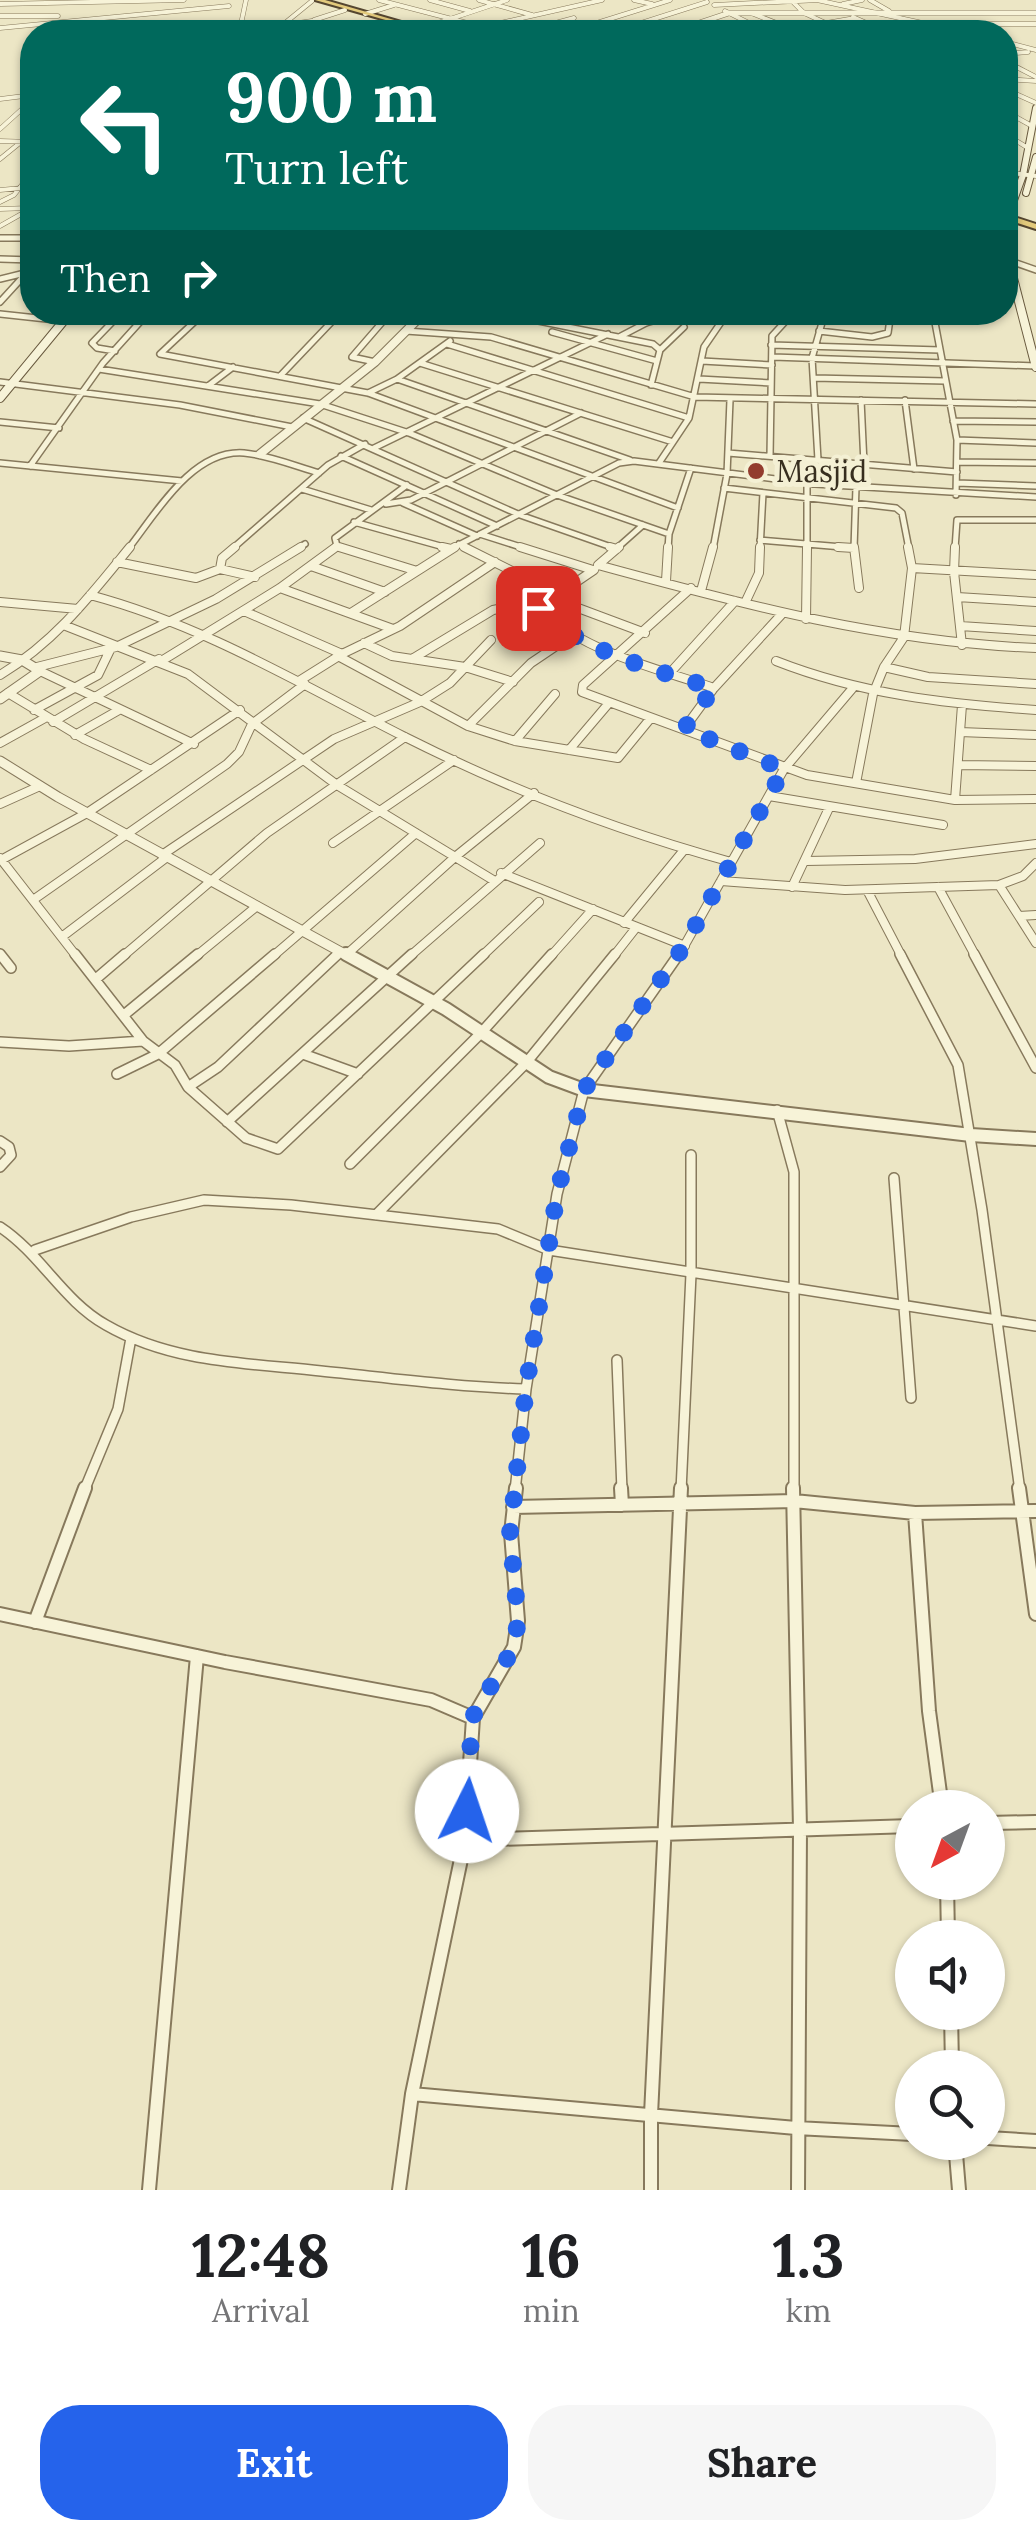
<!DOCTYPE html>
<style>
:root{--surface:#fff;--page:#f6f6f6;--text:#202124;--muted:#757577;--accent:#2563eb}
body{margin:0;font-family:Lora,serif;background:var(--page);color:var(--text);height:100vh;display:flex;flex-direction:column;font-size:38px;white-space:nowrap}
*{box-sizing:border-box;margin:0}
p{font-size:32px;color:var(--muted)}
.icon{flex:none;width:55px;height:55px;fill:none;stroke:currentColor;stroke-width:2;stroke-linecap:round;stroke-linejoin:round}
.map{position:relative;height:2190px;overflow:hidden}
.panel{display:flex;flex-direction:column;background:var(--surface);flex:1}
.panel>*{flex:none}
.top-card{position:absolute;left:20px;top:20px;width:998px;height:305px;border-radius:40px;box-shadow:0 2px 8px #0004;background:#00695c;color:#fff;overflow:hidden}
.needle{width:65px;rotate:221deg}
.fabs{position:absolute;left:895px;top:1790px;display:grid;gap:20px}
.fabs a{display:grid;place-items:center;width:110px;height:110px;border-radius:50%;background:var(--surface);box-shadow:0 2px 8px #0004;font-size:50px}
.pin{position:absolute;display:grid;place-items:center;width:85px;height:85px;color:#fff;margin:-42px;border-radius:20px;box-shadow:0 5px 15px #0006}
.me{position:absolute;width:110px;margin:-55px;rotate:4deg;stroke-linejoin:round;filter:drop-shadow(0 0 8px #0008)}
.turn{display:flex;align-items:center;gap:35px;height:210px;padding:0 40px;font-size:45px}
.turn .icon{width:130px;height:130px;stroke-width:2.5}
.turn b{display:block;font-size:70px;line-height:85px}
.then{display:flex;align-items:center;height:95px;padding:0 40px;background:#0003;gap:20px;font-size:38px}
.eta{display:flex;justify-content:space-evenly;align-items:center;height:170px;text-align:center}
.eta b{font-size:60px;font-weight:800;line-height:70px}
.cta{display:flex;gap:20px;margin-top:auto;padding:20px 40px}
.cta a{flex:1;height:115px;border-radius:40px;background:var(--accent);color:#fff;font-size:40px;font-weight:800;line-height:115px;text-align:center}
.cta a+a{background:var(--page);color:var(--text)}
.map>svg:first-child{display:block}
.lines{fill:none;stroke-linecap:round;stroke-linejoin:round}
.minor-far4-casing{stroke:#87795c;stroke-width:5}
.minor-far3-casing{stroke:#87795c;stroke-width:8}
.minor-far2-casing{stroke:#87795c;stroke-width:10}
.minor-far1-casing{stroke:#87795c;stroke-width:12}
.minor-casing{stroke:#87795c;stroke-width:16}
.tertiary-far3-casing{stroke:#87795c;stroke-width:6}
.tertiary-far2-casing{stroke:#87795c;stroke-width:10}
.tertiary-far1-casing{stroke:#87795c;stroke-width:11}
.tertiary-casing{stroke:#87795c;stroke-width:16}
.secondary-far1-casing{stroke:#695a3f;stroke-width:8}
.secondary-casing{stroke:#695a3f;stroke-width:10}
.trunk-casing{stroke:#554630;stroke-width:4}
.minor-far4{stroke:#f7f3d8;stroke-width:4}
.minor-far3{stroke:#f7f3d8;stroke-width:5}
.minor-far2{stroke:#f7f3d8;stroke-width:8}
.minor-far1{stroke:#f7f3d8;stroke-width:9}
.minor{stroke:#f7f3d8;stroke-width:12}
.tertiary-far3{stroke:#f7f3d8;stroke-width:5}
.tertiary-far2{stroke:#f7f3d8;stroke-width:8}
.tertiary-far1{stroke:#f7f3d8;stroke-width:9}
.tertiary{stroke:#f7f3d8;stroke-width:12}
.secondary-far1{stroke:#f7f3d8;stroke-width:6}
.secondary{stroke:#f7f3d8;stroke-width:8}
.trunk{fill:#e3ca7c;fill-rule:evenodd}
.route{stroke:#2563eb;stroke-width:18;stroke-dasharray:0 32.4}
.poi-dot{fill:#933c2e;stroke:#f4f0d4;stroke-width:4}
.labels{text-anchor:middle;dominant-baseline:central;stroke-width:10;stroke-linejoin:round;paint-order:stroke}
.far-poi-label{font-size:30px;fill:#372e1f;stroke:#f4f0d4;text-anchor:start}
</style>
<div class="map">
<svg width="1036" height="2190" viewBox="0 0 1036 2190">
<rect width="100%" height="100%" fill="#ece6c5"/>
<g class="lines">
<defs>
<path id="minor-far4" d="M 379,0 L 502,32
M 430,0 L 470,11
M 479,0 L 532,15
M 634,0 L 652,4
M 817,0 L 964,32
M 870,0 L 889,11
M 794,3 L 804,13 L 845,32
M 0,4 L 184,0
M 843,4 L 862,0
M 714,5 L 819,0
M 725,11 L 767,32
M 751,13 L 797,31
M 365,14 L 394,5
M 0,16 L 58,16
M 853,17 L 887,32
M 314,20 L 345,10
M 285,23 L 312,1
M 241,24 L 246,0
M 944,24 L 1036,24
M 84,25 L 176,31
M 487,26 L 602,0
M 0,28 L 229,6
M 176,28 L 263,23
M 792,29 L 855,18
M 236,32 L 312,21 L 356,32
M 411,32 L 507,0
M 522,32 L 574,18
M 568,32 L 670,0
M 613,32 L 707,2
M 1005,42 L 1036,50
M 1005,54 L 1028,52
M 1005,61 L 1036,77
M 1005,79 L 1036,81
M 1005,89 L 1036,103
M 0,99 L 32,95
M 1005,111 L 1032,126
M 0,129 L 32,100
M 1005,134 L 1028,148
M 0,141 L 32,142
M 0,159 L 32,133
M 1005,172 L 1036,176
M 0,190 L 32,187
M 0,202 L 14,195 L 32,172
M 0,209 L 29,208
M 0,226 L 32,208
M 0,238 L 32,238"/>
<path id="minor-far3" d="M 0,238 L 32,238
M 0,259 L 32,260
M 1005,259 L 1036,270
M 0,279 L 25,273
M 0,302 L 32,267
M 205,312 L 160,354 L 368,393 L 678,508
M 493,312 L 653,344 L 660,350 L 651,385
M 596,312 L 646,323
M 933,312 L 957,440 L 956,495
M 0,314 L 65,321
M 406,331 L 491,337 L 695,397 L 1036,404
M 819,331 L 872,337 L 888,333 L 891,312
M 552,332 L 657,361
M 621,336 L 646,323 L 684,312
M 447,344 L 689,418
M 771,345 L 940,350
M 660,350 L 684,327
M 115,351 L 97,348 L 92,343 L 122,312
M 773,357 L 1036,366
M 702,361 L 772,365
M 375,362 L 352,357 L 391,312
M 420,363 L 673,442
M 99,369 L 320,404 L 409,433 L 557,495 L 669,534
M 281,375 L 341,312
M 814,378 L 945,381
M 397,379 L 630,460
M 699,379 L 771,383
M 0,382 L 180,405 L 292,427
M 208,386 L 233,367
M 368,393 L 397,379 L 450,341
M 861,400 L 864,464
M 905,400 L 914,469
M 303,418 L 520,515 L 617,549
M 953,421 L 1036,422
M 0,422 L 59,428
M 957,440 L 1036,443
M 374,448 L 608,334
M 728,453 L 957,472
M 341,456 L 497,526
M 770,456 L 772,336 L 794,312
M 818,460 L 812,358 L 825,312
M 957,462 L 1036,463
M 0,463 L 182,481
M 659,463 L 689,418 L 704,347 L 728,312
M 30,466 L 103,363 L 149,312
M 957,483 L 1036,486
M 724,488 L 896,508 L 902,513 L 909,549
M 302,489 L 371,510
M 403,503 L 477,536
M 386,504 L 411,500 L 581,413
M 354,522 L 451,549
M 480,534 L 527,549
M 760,540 L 854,548
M 459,544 L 469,549
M 337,546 L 347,549
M 128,549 C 155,515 192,449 244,453 C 268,455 295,466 319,473
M 232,549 L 328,465 L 365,444
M 297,549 L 305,544
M 333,549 L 337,546 L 335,538 L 407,485
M 451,549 L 619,463 L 634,461 L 815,484 L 1036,497
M 616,549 L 643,525
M 668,549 L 669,534 L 691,468
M 713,549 L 727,474 L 730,400
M 760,549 L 763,493
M 807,549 L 807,482
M 854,549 L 856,487
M 955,549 L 957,520 L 1036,520"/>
<path id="minor-far2" d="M 339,547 L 417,571
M 442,547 L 451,549
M 464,547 L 560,595
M 520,547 L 593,570
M 610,547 L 617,549
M 619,547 L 598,565 C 744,605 884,642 1036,648
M 838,547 L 854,548
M 854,547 L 859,588
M 955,547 L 954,572 L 962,645
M 117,562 L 196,578 L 220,569 L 255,577
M 311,566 L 385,592
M 912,568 L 1036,575
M 220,569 L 222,558 L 235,547
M 666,581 L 668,547
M 280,588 L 393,629
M 691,588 L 583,685 L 582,692 L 807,775 L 955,800 L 1036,799
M 701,591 L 713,547
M 90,595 C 203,625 300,684 403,736 C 508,789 618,831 731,862
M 957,597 L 1036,602
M 554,599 L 645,633
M 0,602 L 78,609
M 745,603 L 759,573 L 760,547
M 538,608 L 594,570
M 244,611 L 342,654
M 351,613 L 455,547
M 806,619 L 807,547
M 66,626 L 188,674 L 337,785 L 493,880
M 960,626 L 1036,631
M 364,643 L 392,656 L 465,667 L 513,682
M 338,656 L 468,726 L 515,741 L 618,758 L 650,719
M 412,659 L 493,610 L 533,602 C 577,651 653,667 714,688
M 163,660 L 280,588 L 336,547
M 776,661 C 860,694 946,704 1036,710
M 37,667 L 116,647 L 216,599 L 301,547
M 884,667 L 928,677 L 1036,684
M 40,671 L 194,744
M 669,674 L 735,601
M 0,675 C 55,642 90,596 130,547
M 299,681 L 342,654 L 400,626 L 495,562
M 8,693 L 84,739 L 151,770
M 34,710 L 98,675 L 111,648
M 53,722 L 159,659
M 468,726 L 531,663 L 574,634
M 684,729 L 714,688 L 781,615
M 960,732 L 1036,735
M 75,735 L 119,710
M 515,741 L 555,694
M 0,743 L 45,718
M 569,750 L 609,703
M 958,765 L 1036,766
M 856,783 L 873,694 L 884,667 L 904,637 L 912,568 L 908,547
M 769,796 L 943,825
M 955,800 L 962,705
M 0,804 L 40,786
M 333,843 L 454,760
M 162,855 L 334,739 L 420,702 L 450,683 L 491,640
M 0,858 L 77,957
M 1,860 L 87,813 L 240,710
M 806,861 L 915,859 L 1036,844
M 501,873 L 685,946
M 721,881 L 845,890 L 999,885 L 1023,876 L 1036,863
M 999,885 L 1036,943
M 792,887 L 829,808
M 938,887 L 976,957
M 867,890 L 902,957
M 33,900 L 227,764 L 239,752 L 252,724 L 305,684
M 1019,916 L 1036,915
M 624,923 L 684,850
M 63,936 L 167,857
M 346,955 L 455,857 L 534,793
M 122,957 L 267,833 L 405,737
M 195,957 L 257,906
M 272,957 L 416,833
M 335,957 L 340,952
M 409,957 L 540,843
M 481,957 L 539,902
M 550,957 L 593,909
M 613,957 L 635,929
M 678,957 L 784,769 L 852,689"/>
<path id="minor-far1" d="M 0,954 L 11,968
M 75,954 L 143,1041
M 900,954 L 958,1065 L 982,1210 L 1020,1491
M 974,954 L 1036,1068
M 97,978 L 125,954
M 124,1015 L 198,954
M 0,1042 L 69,1046 L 143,1041 L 175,1065 L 188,1087 L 246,1138 L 278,1149 L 484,954
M 303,1054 L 358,1074
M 117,1074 L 158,1054 L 275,954
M 188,1087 L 218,1067 L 338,954
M 777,1110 L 794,1172 L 794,1491
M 227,1122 L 412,954
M 0,1141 L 9,1147 L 11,1155 L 0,1167
M 350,1164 L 481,1033 L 552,954
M 894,1178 L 911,1398
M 376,1215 L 526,1063 L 615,954
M 0,1227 C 41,1254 63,1301 106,1325 C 172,1363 247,1363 321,1371 C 390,1378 457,1387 526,1389
M 35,1250 L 131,1217 L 204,1200 L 291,1205 L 498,1229 L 549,1250 L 1036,1326
M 617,1360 L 622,1491
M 84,1491 L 118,1409 L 131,1338
M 515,1491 L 526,1389 L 557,1194 L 584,1090 L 679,954
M 681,1491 L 691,1274 L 691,1155"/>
<path id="minor" d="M 621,1488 L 622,1505
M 793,1488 L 800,1829 L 798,2190
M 1019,1488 L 1036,1614
M 513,1507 L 794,1501 L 915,1513 L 1036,1511
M 915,1513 L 929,1711 L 942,1808
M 0,1614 L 225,1662 L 431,1700 L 473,1718
M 35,1622 L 85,1488
M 988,1823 L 1036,1822
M 465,1840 L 912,1826
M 947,1882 L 948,1938
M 951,2012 L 952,2068
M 412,2094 L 796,2128 L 912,2134
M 988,2138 L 1036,2141
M 955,2142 L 959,2190
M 149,2190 L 197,1656
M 399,2190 L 412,2094 L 465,1840 L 473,1718 L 514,1647 L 518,1621 L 511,1533 L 516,1488
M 651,2190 L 651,2115 L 681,1488"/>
<path id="tertiary-far3" d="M 672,32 L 729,13 L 1036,13"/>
<path id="tertiary-far2" d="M 260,454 L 375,362 L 425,312"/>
<path id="tertiary-far1" d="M 0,656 L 22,660 L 40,671 L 0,699
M 0,761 L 58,797 L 350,957"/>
<path id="tertiary" d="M 346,954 L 446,1009 L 549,1077 L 584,1090 L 971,1135 L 1036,1139"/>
<path id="secondary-far1" d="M 1026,193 L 1036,157
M 1008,238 L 1008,217 L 1023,175 L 1036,108"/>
<path id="secondary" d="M 1008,236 L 1009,263 L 1036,367
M 0,398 L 71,312"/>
<path id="trunk" d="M 315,0 L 325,0 L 436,32 L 428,32 Z
M 1005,214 L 1036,224 L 1036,229 L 1005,219 Z"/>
</defs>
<use href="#minor-far4" class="minor-far4-casing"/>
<use href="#minor-far3" class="minor-far3-casing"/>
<use href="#minor-far2" class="minor-far2-casing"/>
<use href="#minor-far1" class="minor-far1-casing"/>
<use href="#minor" class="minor-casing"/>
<use href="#tertiary-far3" class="tertiary-far3-casing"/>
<use href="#tertiary-far2" class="tertiary-far2-casing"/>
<use href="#tertiary-far1" class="tertiary-far1-casing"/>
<use href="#tertiary" class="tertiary-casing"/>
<use href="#secondary-far1" class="secondary-far1-casing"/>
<use href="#secondary" class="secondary-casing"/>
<use href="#trunk" class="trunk-casing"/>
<use href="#minor-far4" class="minor-far4"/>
<use href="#minor-far3" class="minor-far3"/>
<use href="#minor-far2" class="minor-far2"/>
<use href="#minor-far1" class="minor-far1"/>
<use href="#minor" class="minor"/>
<use href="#tertiary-far3" class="tertiary-far3"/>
<use href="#tertiary-far2" class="tertiary-far2"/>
<use href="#tertiary-far1" class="tertiary-far1"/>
<use href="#tertiary" class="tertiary"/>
<use href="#secondary-far1" class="secondary-far1"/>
<use href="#secondary" class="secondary"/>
<use href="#trunk" class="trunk"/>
</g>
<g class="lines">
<path class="route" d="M 467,1811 L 472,1718 L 514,1647 L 518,1620 L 510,1533 L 526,1388 L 557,1194 L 584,1090 L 684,946 L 784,769 L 684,729 L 714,688 C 660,672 576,649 538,608"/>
</g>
<circle class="poi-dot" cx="756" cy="471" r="10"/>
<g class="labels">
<g class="far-poi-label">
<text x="776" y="471">Masjid</text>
</g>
</g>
</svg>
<div class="fabs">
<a><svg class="needle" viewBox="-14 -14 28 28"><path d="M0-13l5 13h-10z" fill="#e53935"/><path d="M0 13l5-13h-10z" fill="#757577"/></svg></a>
<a><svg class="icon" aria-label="sound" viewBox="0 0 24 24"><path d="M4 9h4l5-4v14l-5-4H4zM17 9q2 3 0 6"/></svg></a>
<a><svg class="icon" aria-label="search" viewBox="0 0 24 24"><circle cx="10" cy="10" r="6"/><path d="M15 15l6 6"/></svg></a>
</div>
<div class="pin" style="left:538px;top:608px;background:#d93025"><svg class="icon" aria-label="arrive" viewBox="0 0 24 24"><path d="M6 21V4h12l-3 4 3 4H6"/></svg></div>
<svg class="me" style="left:467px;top:1811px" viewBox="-20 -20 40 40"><circle r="19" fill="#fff"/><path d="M0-13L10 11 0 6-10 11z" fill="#2563eb"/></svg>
<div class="top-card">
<div class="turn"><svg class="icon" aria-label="left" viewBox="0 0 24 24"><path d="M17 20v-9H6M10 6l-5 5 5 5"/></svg><div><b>900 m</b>Turn left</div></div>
<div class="then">Then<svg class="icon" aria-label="right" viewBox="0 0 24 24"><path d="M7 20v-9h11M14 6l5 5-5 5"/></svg></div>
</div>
</div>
<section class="panel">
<div class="eta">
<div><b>12:48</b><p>Arrival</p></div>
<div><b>16</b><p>min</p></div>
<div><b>1.3</b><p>km</p></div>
</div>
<div class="cta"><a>Exit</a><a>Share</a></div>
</section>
